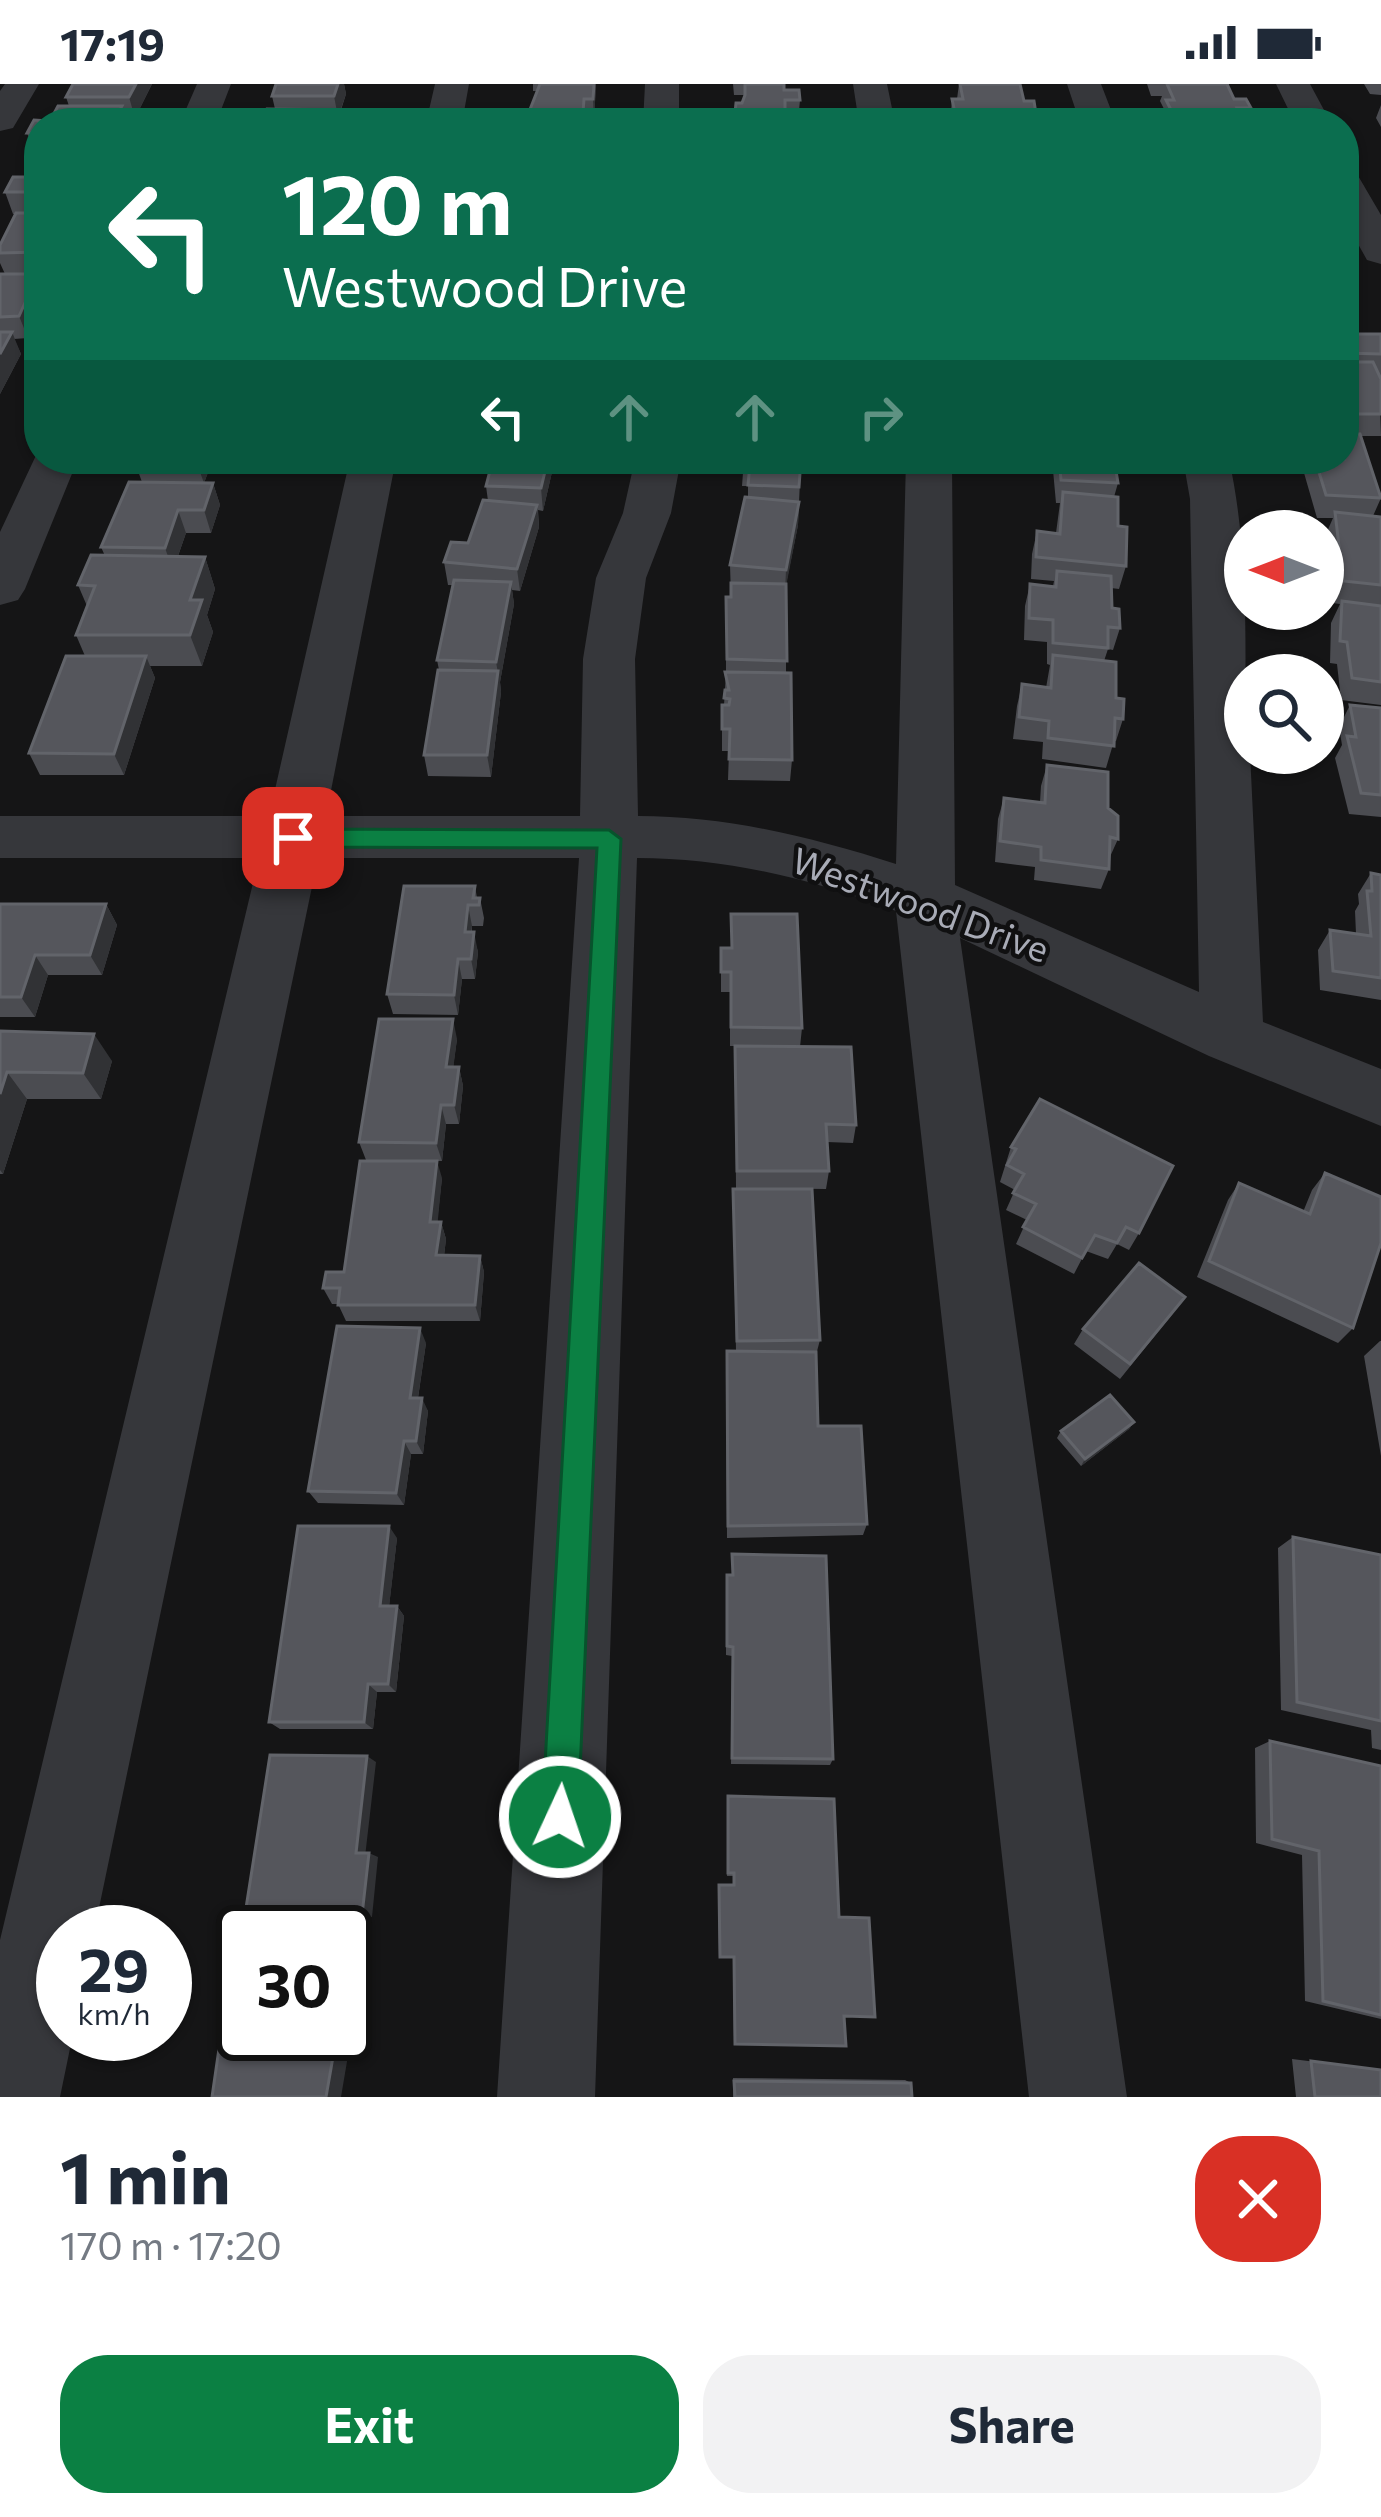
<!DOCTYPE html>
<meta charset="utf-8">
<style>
:root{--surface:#fff;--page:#f2f2f3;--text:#1f2937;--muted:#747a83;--accent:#0b8043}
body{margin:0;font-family:Commissioner,sans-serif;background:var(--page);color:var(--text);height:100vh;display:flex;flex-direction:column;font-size:45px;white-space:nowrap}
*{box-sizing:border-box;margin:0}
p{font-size:39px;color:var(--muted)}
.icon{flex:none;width:66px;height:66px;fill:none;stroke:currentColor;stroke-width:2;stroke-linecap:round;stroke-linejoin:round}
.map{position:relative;height:2013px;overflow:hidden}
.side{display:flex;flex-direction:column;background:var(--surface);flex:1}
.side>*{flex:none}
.guide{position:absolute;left:24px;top:24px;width:1335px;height:366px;border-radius:48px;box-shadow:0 3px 9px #0004;background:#0b6e4f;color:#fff;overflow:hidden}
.needle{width:78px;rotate:270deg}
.tools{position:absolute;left:1224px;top:426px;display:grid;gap:24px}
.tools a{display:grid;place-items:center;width:120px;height:120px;border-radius:50%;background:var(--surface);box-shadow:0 3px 9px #0004;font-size:60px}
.speed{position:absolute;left:36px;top:1821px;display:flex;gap:24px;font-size:60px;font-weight:700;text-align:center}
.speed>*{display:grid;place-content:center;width:156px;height:156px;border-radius:50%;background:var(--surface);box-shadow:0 3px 9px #0004;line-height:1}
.speed small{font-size:30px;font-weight:400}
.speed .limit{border:6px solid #111;border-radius:18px;background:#fff;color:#111}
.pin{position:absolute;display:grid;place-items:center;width:102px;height:102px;color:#fff;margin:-51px;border-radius:24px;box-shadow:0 6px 18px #0006}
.me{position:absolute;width:132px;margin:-66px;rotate:3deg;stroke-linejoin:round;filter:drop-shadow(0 0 9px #0008)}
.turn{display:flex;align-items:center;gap:42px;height:252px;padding:0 60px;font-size:54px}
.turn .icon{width:156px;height:156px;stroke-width:2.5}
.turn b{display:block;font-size:84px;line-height:102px}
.lanes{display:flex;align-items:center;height:114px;padding:0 60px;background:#0003;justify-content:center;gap:60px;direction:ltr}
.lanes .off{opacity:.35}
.round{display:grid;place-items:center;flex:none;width:126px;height:126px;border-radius:48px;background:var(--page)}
.overview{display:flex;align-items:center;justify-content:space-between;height:204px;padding:0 60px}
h1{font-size:72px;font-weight:700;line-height:90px}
.button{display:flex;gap:24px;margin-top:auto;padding:24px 60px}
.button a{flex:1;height:138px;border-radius:48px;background:var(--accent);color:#fff;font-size:48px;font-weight:700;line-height:138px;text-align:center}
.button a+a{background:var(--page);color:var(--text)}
.status{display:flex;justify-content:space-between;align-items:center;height:84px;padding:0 60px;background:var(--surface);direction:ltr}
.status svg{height:33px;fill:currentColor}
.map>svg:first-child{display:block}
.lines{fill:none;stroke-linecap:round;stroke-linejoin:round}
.minor{fill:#36373b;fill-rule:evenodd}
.wall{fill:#4b4c51}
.shaded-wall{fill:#313235}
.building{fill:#55565c;stroke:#62646a;stroke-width:3}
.route{fill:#0b8043;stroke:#07532c;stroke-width:3}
.labels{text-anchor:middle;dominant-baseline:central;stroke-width:9;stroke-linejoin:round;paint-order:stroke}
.street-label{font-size:36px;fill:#a8abb6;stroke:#101011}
</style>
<div class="status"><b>17:19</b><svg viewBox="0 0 49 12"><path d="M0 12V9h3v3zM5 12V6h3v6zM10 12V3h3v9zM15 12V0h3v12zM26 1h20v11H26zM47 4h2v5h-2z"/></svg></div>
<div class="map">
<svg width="1381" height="2013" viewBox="0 0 1381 2013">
<rect width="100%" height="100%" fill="#151516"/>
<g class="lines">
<path class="minor" d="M 5,0 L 39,0 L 13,44 L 0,47 L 0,7 Z
M 197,0 L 231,0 L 216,39 L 180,39 Z
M 435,0 L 469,0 L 462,39 L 426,39 Z
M 645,0 L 679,0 L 679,39 L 643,39 Z
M 853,0 L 887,0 L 895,39 L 859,39 Z
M 1067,0 L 1101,0 L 1116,39 L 1080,39 Z
M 1276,0 L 1310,0 L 1331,39 L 1295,39 Z
M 1344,87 L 1357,90 L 1381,131 L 1381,180 L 1367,176 L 1344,135 Z
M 39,365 L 39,375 L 78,375 L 25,505 L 18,516 L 0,521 L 0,448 Z
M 350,375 L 396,375 L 326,732 L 580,732 L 583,575 L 596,494 L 623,429 L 635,375 L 681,375 L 671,429 L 646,494 L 635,575 L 638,732 C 727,732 811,753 896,780 L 906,375 L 952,375 L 955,801 L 1199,908 L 1190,415 L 1183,375 L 1229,375 C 1250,471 1245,572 1245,669 L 1250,669 L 1263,938 L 1381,985 L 1381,1042 L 1209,972 L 960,854 L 1127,2013 L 1029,2013 L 896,827 C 813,795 727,774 637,774 L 595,2013 L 497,2013 L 579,774 L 318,774 L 94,1848 L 63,1848 L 63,1950 L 73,1950 L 60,2013 L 0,2013 L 0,1856 L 259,774 L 0,774 L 0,732 L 269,732 Z"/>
</g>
<path class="wall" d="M 73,0 L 152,0 L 135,34 L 126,34 L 127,39 L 39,39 L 39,79 L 27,49 L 34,36 L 50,37 L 58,22 L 69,22 L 66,13 Z
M 276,0 L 344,0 L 346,10 L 341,26 L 275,25 L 272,12 Z
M 533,0 L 596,0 L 594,36 L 586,36 L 585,38 L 591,39 L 529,39 L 529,28 L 537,7 L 533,7 Z
M 733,0 L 784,0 L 784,6 L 800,16 L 798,37 L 785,37 L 785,39 L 735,39 L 736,19 L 742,19 L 744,11 L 734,11 Z
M 959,0 L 1020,0 L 1024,17 L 1036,30 L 1035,39 L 950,39 L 952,15 L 957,15 Z
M 1147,0 L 1229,0 L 1229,3 L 1234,15 L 1251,24 L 1247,35 L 1252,39 L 1162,39 L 1164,25 L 1160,17 L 1162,12 L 1151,12 Z
M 1364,0 L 1381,0 L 1381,11 L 1370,10 Z
M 1381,21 L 1381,43 L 1376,34 Z
M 39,84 L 39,190 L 28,254 L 14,255 L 21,270 L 0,310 L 0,190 L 5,190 L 0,179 L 0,161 L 16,130 L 13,130 L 5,108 L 34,93 Z
M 1344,223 L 1356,250 L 1381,250 L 1381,292 L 1379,292 L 1381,352 L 1361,352 L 1381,414 L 1373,432 L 1381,433 L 1381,621 L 1341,616 L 1337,580 L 1330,579 L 1331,539 L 1340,520 L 1332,519 L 1326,450 L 1333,434 L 1317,434 L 1300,375 L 1344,375 Z
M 213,375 L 204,399 L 213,399 L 220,421 L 211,449 L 186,449 L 178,472 L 205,473 L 215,505 L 207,531 L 213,548 L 202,582 L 150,582 L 155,594 L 124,691 L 40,691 L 29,669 L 85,572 L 76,551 L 87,522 L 78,501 L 105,472 L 101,463 L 142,398 L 134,376 Z
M 555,375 L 543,427 L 538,426 L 539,443 L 520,507 L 512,506 L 514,520 L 500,598 L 501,608 L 491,693 L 428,692 L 424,671 L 439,586 L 437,576 L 453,501 L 448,501 L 444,478 L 468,459 L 488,417 L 486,402 Z
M 744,375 L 801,375 L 798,441 L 786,500 L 786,589 L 792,676 L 790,697 L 728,696 L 729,667 L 722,667 L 722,621 L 724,621 L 726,588 L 726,513 L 731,513 L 730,481 L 748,414 L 748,402 L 742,402 Z
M 1052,375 L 1114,375 L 1118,399 L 1114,413 L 1126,482 L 1119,505 L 1111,504 L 1112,524 L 1120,544 L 1113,566 L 1108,565 L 1104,577 L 1123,635 L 1116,657 L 1114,657 L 1106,684 L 1042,675 L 1043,658 L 1013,655 L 1017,622 L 1022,600 L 1046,604 L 1050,581 L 1047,580 L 1047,558 L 1024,556 L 1025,522 L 1030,500 L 1053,502 L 1054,497 L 1031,495 L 1032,470 L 1037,447 L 1056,449 L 1060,419 L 1056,419 Z
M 1350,621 L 1381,624 L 1381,733 L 1349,730 L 1335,674 L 1342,661 L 1339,643 Z
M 1047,681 L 1108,724 L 1118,755 L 1109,775 L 1109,785 L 1101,805 L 1034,796 L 1035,783 L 995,778 L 998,735 L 1004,714 L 1040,718 L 1041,702 Z
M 1371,789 L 1381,791 L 1381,916 L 1320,906 L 1318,866 L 1330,846 L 1356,850 L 1355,827 L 1359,820 L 1358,810 Z
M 475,802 L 477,814 L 480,814 L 484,834 L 483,842 L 472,842 L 472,848 L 478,868 L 475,895 L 462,895 L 458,931 L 393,930 L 387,910 Z
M 0,820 L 106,820 L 117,841 L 102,891 L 48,891 L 35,933 L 0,933 Z
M 731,830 L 802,944 L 800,963 L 856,1041 L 853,1059 L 827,1058 L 829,1087 L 826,1105 L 736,1104 L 735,962 L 730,962 L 730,908 L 721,908 L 721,864 L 731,864 Z
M 0,947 L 112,977 L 101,1015 L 27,1015 L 3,1090 L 0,1090 Z
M 457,955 L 453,983 L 459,983 L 463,1002 L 459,1040 L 446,1040 L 442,1077 L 366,1076 L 359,1058 Z
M 1011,1063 L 1139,1149 L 1129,1166 L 1117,1160 L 1108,1175 L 1086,1167 L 1074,1190 L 1016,1160 L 1027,1136 L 1006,1126 L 1015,1106 L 1000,1098 Z
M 1325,1089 L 1353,1244 L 1338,1259 L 1197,1193 L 1228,1116 L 1239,1099 L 1303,1128 L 1312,1106 Z
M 442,1094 L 437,1138 L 441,1138 L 446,1155 L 444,1172 L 480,1172 L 484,1188 L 480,1237 L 346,1237 L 338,1220 L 332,1220 L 323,1204 L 344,1188 Z
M 733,1105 L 820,1256 L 816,1271 L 818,1342 L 867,1440 L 863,1451 L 727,1454 L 726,1282 L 736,1267 Z
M 1174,1228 L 1120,1295 L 1074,1260 L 1083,1245 Z
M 1380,1257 L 1381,1257 L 1381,1372 L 1364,1272 Z
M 426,1259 L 418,1314 L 428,1327 L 423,1370 L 411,1370 L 404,1421 L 318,1419 L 308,1407 Z
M 1134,1338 L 1129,1345 L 1081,1382 L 1057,1354 L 1061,1347 Z
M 1293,1453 L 1381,1471 L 1381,1666 L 1372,1664 L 1371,1646 L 1281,1626 L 1278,1464 Z
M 397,1454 L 389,1522 L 397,1522 L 404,1532 L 396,1608 L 377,1608 L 373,1645 L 280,1645 L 269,1638 Z
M 732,1470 L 833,1675 L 830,1681 L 731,1680 L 732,1572 L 726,1571 L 726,1501 L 727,1491 L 732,1491 Z
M 1270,1657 L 1381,1682 L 1381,1935 L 1305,1917 L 1302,1771 L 1256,1759 L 1255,1664 Z
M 728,1712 L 844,1932 L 735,1960 L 734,1958 L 733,1874 L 719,1874 L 718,1804 L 733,1801 L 733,1792 L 727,1792 Z
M 1292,1975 L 1381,1986 L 1381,2013 L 1296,2013 Z
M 733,1994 L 905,1996 L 911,1999 L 912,2013 L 733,2013 Z"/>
<path class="shaded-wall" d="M 136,0 L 152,0 L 135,34 L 129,13 Z
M 338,0 L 344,0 L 346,10 L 338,33 L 334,12 Z
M 589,0 L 596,0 L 594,36 L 593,15 Z
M 122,22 L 127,39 L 113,39 Z
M 38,190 L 39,229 L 28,254 L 19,232 Z
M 12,248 L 21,270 L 0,310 L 0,270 Z
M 197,375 L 213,375 L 204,399 L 196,377 Z
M 548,375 L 555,375 L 543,427 L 541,404 Z
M 213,399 L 220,421 L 211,449 L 204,426 Z
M 799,418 L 798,441 L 785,508 L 786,486 Z
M 537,421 L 539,443 L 520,507 L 517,485 Z
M 178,426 L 186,449 L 173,486 L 165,464 Z
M 205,473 L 215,505 L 207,531 L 213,548 L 202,582 L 190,551 L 190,516 Z
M 511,498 L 514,520 L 500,598 L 501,608 L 491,693 L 487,671 L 498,589 L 496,578 Z
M 146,572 L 155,594 L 124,691 L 114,670 Z
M 106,820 L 117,841 L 102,891 L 90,871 Z
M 468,821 L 472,842 L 469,868 L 465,848 Z
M 474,848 L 478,868 L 475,895 L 471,875 Z
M 35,871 L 48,891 L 35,933 L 21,913 Z
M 458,875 L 462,895 L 458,931 L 454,911 Z
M 453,935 L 457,955 L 451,1002 L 446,983 Z
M 94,950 L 112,977 L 101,1015 L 83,989 Z
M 459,983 L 463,1002 L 459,1040 L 454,1021 Z
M 7,988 L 27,1015 L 3,1090 L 0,1086 L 0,1010 Z
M 441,1021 L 446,1040 L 442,1077 L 436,1059 Z
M 437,1077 L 442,1094 L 436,1155 L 430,1138 Z
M 441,1138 L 446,1155 L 442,1188 L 436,1171 Z
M 480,1172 L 484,1188 L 480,1237 L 475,1221 Z
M 420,1244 L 426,1259 L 416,1327 L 410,1314 Z
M 422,1314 L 428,1327 L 423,1370 L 416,1357 Z
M 1134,1338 L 1129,1345 L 1081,1382 L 1085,1375 Z
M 404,1357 L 411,1370 L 404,1421 L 396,1409 Z
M 389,1442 L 397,1454 L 388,1532 L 380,1522 Z
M 397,1522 L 404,1532 L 396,1608 L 388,1600 Z
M 368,1600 L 377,1608 L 373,1645 L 364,1638 Z
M 367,1672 L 376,1678 L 365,1773 L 356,1769 Z
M 369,1769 L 378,1773 L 372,1833 L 362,1831 Z
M 344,1831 L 353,1833 L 345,1906 L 345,1848 L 342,1848 Z
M 345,1948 L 352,1948 L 341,2013 L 326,2013 L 337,1950 Z"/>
<path class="building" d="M 73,0 L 136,0 L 129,13 L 66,13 Z
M 276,0 L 338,0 L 334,12 L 272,12 Z
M 540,0 L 594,0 L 593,15 L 584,15 L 583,28 L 529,28 Z
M 745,0 L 784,0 L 784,6 L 799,6 L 800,16 L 785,16 L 785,29 L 735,29 L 736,19 L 742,19 L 745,11 Z
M 960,0 L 1020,0 L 1024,17 L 1034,17 L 1036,30 L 955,29 L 952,15 L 963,15 Z
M 1167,0 L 1227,0 L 1234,15 L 1246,15 L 1251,24 L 1237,24 L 1240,30 L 1173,30 L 1166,16 L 1174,16 Z
M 58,22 L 122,22 L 113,39 L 39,39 L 39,49 L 27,49 L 34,36 L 50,37 Z
M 267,25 L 352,26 L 348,39 L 262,39 Z
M 741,34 L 779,34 L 780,39 L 741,39 Z
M 975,34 L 1027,34 L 1028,39 L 976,39 Z
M 1174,35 L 1251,35 L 1252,39 L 1176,39 Z
M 540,38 L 591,38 L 591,39 Z
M 39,84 L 39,108 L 5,108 L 13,93 L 34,93 Z
M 16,129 L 39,129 L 39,168 L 0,169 L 0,161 Z
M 0,190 L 38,190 L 19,232 L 0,233 Z
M 1344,223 L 1356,250 L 1381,250 L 1381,270 L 1344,269 Z
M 0,248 L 12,248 L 0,270 Z
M 1344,278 L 1373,278 L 1381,295 L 1381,330 L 1344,330 Z
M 1344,350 L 1360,350 L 1381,414 L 1326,411 L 1315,375 L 1344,375 Z
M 135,375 L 197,375 L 196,377 Z
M 493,375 L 548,375 L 541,404 L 486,402 Z
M 744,375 L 801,375 L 799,403 L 748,401 L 750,380 L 743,379 Z
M 1059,375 L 1114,375 L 1118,399 L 1061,396 Z
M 129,398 L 213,399 L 204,426 L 178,426 L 165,464 L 101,463 Z
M 1063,408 L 1118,413 L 1118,442 L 1127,443 L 1126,482 L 1036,473 L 1037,447 L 1060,450 Z
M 745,413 L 799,418 L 786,486 L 730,481 Z
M 483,416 L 537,421 L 517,485 L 444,478 L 451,458 L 468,459 Z
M 1335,428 L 1381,433 L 1381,501 L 1343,497 Z
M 91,471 L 205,473 L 190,516 L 202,516 L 190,551 L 76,551 L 95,502 L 78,501 Z
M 1057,487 L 1111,492 L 1112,524 L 1119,525 L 1120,544 L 1108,543 L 1108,564 L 1053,559 L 1053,536 L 1029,534 L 1030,500 L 1056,503 Z
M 454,496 L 511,498 L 496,578 L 437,576 Z
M 731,499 L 786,500 L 787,577 L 727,575 L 726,513 L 731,513 Z
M 1342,517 L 1381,522 L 1381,598 L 1352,594 L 1347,558 L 1340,557 Z
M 1053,571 L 1116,578 L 1116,614 L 1124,615 L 1123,635 L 1115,634 L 1114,662 L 1048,654 L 1049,637 L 1019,633 L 1022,600 L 1051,604 Z
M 66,572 L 146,572 L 114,670 L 29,669 Z
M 438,586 L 498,587 L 487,671 L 424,671 Z
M 725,588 L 791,589 L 792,676 L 729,675 L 730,645 L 722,645 L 722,621 L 729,621 L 730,615 L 724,614 L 725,606 L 729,606 Z
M 1350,621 L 1381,624 L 1381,711 L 1361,709 L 1347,652 L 1356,653 Z
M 1047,681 L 1108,688 L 1108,724 L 1118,732 L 1118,755 L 1110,753 L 1109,785 L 1041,776 L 1041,763 L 1000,757 L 1004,714 L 1045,719 Z
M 1371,789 L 1381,791 L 1381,894 L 1333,887 L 1330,846 L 1371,852 L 1367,807 L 1372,807 Z
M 404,802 L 475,802 L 473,814 L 480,814 L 479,821 L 468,821 L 465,848 L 474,848 L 471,875 L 458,875 L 454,911 L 387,910 Z
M 0,820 L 106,820 L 90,871 L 35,871 L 21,913 L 0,913 Z
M 731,830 L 797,830 L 802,944 L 731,943 L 731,888 L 721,888 L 721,864 L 732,864 Z
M 379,935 L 453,935 L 446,983 L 459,983 L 454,1021 L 441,1021 L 436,1059 L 359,1058 Z
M 0,947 L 94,950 L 83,989 L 7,988 L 0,1010 Z
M 735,962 L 851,963 L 856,1041 L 826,1040 L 829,1087 L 737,1087 Z
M 1040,1015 L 1173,1082 L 1139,1149 L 1126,1143 L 1117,1159 L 1095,1151 L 1082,1174 L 1023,1143 L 1036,1120 L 1013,1109 L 1024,1090 L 1007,1081 L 1016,1065 L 1011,1063 Z
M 360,1077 L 437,1077 L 430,1138 L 441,1138 L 436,1171 L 480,1172 L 475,1221 L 338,1221 L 340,1204 L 323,1204 L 326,1188 L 344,1188 Z
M 1325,1089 L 1381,1113 L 1381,1159 L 1353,1244 L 1209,1177 L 1239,1099 L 1310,1130 Z
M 733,1105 L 812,1105 L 820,1256 L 737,1257 Z
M 1139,1179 L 1185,1213 L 1130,1280 L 1083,1245 Z
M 337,1242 L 420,1244 L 410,1314 L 422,1314 L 416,1357 L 404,1357 L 396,1409 L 308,1407 Z
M 727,1267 L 816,1268 L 818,1342 L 861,1342 L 867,1440 L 728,1442 Z
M 1110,1311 L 1134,1338 L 1085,1375 L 1061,1347 Z
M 298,1442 L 389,1442 L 380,1522 L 397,1522 L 388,1600 L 368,1600 L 364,1638 L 269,1638 Z
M 1293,1453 L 1381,1471 L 1381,1637 L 1297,1618 Z
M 732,1470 L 826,1472 L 833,1675 L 732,1674 L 733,1563 L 727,1562 L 727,1491 L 733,1491 Z
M 1270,1657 L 1381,1682 L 1381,1931 L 1323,1917 L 1319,1767 L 1272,1755 Z
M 270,1671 L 367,1672 L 356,1769 L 369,1769 L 362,1831 L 344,1831 L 342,1848 L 243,1848 L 243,1907 L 233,1907 Z
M 728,1712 L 834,1715 L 839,1833 L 869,1834 L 875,1933 L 844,1932 L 846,1962 L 735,1960 L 734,1873 L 720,1873 L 719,1801 L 734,1801 L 734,1789 L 728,1789 Z
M 337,1950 L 326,2013 L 212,2013 L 221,1951 Z
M 1311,1977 L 1381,1986 L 1381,2013 L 1315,2013 Z
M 734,1997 L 911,1999 L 912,2013 L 735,2013 Z"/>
<path class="route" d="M 293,745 L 609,746 L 621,755 L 578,1733 L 573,1746 L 560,1752 L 547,1746 L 542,1733 L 597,764 L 293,763 L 281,754 Z"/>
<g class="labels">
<g class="street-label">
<text transform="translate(921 819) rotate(20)">Westwood Drive</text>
</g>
</g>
</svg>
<div class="tools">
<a><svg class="needle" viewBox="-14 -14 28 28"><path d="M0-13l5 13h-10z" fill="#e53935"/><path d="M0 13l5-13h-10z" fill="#747a83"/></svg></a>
<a><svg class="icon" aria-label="search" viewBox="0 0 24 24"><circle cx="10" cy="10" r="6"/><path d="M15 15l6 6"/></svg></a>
</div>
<div class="speed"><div>29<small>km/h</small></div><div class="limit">30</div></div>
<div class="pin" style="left:293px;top:754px;background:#d93025"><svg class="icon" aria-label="arrive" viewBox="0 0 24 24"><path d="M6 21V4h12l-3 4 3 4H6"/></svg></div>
<svg class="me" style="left:560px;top:1733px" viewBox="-20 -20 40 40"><circle r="17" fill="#0b8043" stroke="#fff" stroke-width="3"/><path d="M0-11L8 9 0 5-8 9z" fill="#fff"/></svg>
<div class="guide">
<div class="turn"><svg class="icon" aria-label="left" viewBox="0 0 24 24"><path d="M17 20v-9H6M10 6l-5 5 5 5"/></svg><div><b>120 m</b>Westwood Drive</div></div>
<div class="lanes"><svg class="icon" aria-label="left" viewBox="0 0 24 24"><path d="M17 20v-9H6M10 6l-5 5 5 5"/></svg><svg class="icon off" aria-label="ahead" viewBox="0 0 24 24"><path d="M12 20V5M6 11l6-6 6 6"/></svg><svg class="icon off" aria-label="ahead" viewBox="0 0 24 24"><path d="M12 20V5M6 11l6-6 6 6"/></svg><svg class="icon off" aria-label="right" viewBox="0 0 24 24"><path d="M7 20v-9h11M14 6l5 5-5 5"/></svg></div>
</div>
</div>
<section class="side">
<div class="overview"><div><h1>1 min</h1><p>170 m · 17:20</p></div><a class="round" style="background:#d93025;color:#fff"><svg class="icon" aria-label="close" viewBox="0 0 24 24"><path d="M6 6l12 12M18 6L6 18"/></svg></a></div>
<div class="button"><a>Exit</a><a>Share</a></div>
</section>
